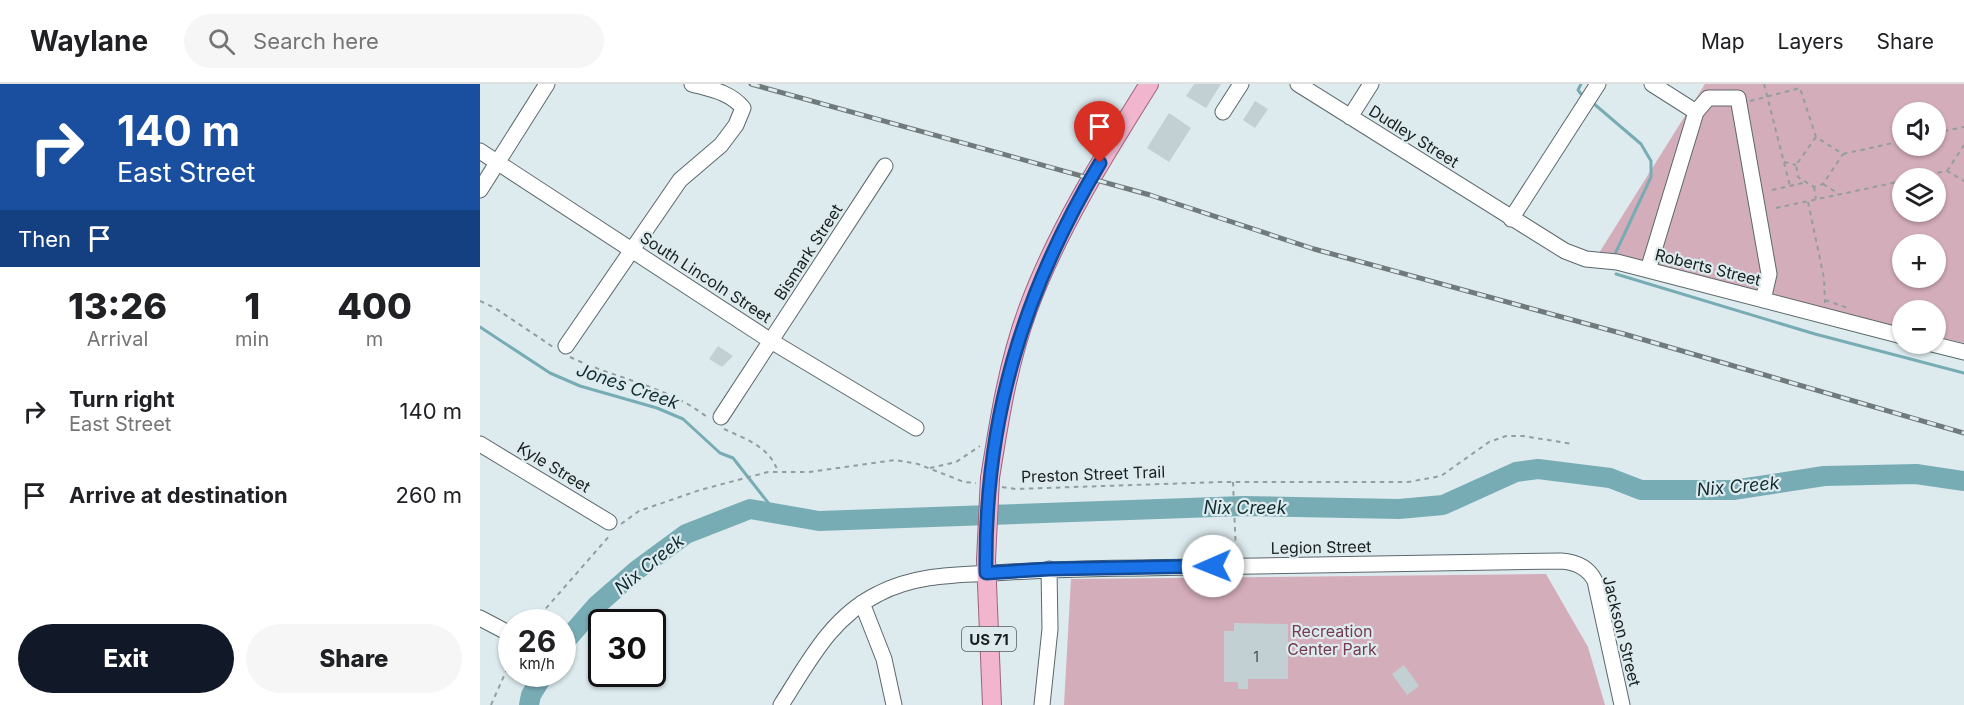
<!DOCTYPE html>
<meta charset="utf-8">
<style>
:root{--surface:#fff;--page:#f6f6f6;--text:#202124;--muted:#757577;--line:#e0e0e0;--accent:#111827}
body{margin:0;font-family:Inter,sans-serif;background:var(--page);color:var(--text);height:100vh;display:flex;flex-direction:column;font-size:22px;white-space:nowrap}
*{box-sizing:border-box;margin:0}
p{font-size:20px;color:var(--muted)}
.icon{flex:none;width:33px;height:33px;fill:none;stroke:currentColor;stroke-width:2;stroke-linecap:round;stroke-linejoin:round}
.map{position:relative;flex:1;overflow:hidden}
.details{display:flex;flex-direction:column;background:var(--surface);width:480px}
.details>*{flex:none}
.guide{background:#1a4fa0;color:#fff;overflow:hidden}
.controls{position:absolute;left:1412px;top:18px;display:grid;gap:12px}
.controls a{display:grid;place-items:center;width:54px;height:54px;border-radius:50%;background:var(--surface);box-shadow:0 2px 4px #0004;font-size:30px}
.speed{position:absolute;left:18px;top:525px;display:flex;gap:12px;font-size:30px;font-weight:700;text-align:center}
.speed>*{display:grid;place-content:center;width:78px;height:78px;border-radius:50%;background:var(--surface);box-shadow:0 2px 4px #0004;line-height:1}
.speed small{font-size:15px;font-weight:400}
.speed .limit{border:3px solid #111;border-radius:9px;background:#fff;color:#111}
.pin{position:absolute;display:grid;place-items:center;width:51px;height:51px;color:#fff;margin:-62px -26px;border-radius:50% 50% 50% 0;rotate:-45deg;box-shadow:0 0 6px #0007}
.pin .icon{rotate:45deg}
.me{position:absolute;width:66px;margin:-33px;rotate:269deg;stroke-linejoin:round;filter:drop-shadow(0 0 4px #0008)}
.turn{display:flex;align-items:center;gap:21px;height:126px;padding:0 18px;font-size:27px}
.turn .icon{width:78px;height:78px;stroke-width:2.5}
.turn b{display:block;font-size:42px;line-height:51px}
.then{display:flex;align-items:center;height:57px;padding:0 18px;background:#0003;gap:12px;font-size:22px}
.eta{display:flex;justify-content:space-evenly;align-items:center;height:102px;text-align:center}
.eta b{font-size:36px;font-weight:800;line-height:42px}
.cta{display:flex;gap:12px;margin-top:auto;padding:12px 18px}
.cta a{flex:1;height:69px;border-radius:36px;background:var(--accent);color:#fff;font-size:24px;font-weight:800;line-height:69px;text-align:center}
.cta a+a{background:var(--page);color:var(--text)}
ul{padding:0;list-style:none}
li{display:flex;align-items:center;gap:18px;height:84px;padding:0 18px}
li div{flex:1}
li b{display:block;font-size:22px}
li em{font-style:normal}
header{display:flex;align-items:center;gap:36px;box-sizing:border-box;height:84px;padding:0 30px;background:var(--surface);border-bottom:2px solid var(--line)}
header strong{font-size:28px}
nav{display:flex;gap:33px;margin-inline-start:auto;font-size:21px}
.search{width:420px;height:54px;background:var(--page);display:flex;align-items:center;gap:15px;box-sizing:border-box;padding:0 21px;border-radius:33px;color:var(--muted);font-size:22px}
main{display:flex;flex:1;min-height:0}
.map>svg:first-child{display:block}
.green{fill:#d4adba;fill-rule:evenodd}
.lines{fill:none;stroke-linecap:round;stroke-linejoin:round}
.stream{stroke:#78acb5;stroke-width:3}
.river{stroke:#78acb5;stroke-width:20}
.building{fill:#c2d0d3}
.minor-casing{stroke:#5c686b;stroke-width:17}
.major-casing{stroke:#a0627c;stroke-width:20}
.path{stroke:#939d9f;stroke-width:2;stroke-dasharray:4.5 4.5;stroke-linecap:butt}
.minor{stroke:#fff;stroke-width:15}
.major{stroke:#f1b6ce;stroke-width:18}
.rail-casing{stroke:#70797b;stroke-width:5}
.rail{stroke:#ddebee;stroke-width:3;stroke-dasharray:9;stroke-linecap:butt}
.major-bridge-casing{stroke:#a0627c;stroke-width:20;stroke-linecap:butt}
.major-bridge{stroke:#f1b6ce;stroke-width:18}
.route-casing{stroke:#114b97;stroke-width:15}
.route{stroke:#1a73e8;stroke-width:10}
.labels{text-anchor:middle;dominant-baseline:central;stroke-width:4.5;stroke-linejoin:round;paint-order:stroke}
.number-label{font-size:14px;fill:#444b4d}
.shield{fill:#ddebee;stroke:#545c5e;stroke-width:1.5}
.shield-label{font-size:15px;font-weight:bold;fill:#1a1f20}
.street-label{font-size:16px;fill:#1a1f20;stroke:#ddebee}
.park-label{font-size:16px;fill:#753b52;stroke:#ddebee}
.water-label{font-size:18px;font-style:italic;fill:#122e33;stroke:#ddebee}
</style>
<header>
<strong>Waylane</strong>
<div class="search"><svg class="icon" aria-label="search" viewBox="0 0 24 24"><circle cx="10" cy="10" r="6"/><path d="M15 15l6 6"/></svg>Search here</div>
<nav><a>Map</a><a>Layers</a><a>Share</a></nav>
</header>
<main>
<section class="details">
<div class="guide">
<div class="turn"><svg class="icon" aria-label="right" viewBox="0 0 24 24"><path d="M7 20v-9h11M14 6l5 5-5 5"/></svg><div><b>140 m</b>East Street</div></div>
<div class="then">Then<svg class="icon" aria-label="arrive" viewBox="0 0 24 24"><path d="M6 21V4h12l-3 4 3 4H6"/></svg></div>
</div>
<div class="eta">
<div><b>13:26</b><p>Arrival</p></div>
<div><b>1</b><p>min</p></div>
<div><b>400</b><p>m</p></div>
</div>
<ul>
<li><svg class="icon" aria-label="right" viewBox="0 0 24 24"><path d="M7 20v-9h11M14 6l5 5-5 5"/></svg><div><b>Turn right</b><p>East Street</p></div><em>140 m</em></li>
<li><svg class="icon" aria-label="arrive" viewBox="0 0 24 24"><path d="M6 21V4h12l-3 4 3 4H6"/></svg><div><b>Arrive at destination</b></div><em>260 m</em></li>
</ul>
<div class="cta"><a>Exit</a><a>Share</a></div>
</section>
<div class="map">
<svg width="1484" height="621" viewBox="0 0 1484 621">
<rect width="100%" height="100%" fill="#ddebee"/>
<path class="green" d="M 1225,0 L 1484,0 L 1484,259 L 1455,252 L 1455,226 L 1422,226 L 1422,244 L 1119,169 ZM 1422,28 L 1455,28 L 1455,62 L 1422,62 ZM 1422,94 L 1455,94 L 1455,128 L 1422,128 ZM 1422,160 L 1455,160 L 1455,194 L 1422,194 Z
M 1066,490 L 1108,563 L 1125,621 L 584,621 L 591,495 Z"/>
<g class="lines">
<path class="stream" d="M 1101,10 L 1098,6 L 1101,0
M 1113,19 L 1161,60 L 1171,77 L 1171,93 L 1135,170
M 1136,190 L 1335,250 L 1484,289
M 0,243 L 70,289 L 100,302 L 177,324 L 203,335 L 240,369 L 253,374 L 297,430"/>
<path class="river" d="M 82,561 L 116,522 L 157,486 L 206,450 L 270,425 L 339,437 L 764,422 L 919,425 L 963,421 L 1036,388 L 1058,385 L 1130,394 L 1161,406 L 1253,406 L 1344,392 L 1436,390 L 1484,397
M 49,621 L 51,611 L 64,590"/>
</g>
<path class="building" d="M 714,0 L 741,0 L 726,24 L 706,12 Z
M 775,17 L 788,25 L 775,44 L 763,36 Z
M 689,29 L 711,44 L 689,78 L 667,64 Z
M 238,262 L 253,272 L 242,283 L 229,275 Z
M 754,539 L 808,540 L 808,595 L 768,595 L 768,605 L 758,605 L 758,598 L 744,598 L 744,547 L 754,547 Z
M 924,581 L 939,602 L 927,611 L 912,590 Z"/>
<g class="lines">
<defs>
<path id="minor" d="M 818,0 L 1085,167 L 1106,175 L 1137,178 L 1422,252
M 1172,0 L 1216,28
M 743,28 L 761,0
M 870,33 L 891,0
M 0,67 L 291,257 L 436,344
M 0,106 L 67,0
M 1031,135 L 1118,0
M 1168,186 L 1216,28 L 1228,14 L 1258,14 L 1289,190 L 1283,216
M 1452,260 L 1484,268
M 86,262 L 200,96 L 241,61 L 256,41 L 263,24 C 250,8 230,5 212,0
M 241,333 L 405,82
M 0,360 L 129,438
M 382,519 L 404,575 L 414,621
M 0,534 L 32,551
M 301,621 C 328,579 351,533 398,510 C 434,491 473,491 513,489 C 563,486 613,484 663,484 C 802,481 941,479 1081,477 C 1096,478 1108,483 1115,497 L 1142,621
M 562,621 L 570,545 L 569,485"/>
<path id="major" d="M 510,394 C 519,337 528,279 548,225 C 578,144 624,72 669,0
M 506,476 L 512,621"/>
</defs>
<use href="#minor" class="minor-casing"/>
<use href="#major" class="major-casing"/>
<path class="path" d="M 1284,0 L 1310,102
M 1270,17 L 1320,4 L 1336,53 L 1363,70 L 1422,57
M 1455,49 L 1484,43
M 1336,53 L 1316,81 L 1318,93 L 1334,103 L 1343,100 L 1363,70
M 1304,78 L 1316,81
M 1467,87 L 1484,61
M 1431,94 L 1467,87 L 1484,97
M 1343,100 L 1359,110
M 1334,103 L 1336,115
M 1292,106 L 1327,98
M 1328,118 L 1344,194 L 1345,219
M 1296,124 L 1422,97
M 1345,216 L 1368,224
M 0,217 L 15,224 L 73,263
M 1426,263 L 1441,267
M 90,273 C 136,295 187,302 227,333
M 244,345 C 266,355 290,363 298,388
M 450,384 L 476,378 L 500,362
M 753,398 L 756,470
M 522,403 L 536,405 L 741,398 L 928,398 L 961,392 L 1009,358 L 1026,352 L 1043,352 L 1093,360
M 141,440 L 159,427 L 220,406 L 288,388 L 329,388 L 415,376 L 438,380 L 484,398 L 496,399
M 54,538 L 131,450
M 11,621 L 32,574"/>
<use href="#minor" class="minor"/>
<use href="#major" class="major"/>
<defs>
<path id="rail" d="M 271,0 L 670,111 L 834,165 L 1144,250 L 1484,349"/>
</defs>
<use href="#rail" class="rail-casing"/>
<use href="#rail" class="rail"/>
<defs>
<path id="major-bridge" d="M 506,476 L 510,394"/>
</defs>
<use href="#major-bridge" class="major-bridge-casing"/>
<use href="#major-bridge" class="major-bridge"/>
</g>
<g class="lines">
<defs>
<path id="route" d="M 620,79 C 542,210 504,337 506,489 L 569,485 L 733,482"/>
</defs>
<use href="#route" class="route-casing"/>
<use href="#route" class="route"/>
</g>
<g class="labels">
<g class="number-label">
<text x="776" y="572">1</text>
</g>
<rect class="shield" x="482" y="543" width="54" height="24" rx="4.5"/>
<g class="shield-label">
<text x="509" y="555">US 71</text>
</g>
<g class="street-label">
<text transform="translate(934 52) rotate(32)">Dudley Street</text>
<text transform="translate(328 168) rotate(-57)">Bismark Street</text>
<text transform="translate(1228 183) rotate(14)">Roberts Street</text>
<text transform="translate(226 193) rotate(33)">South Lincoln Street</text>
<text transform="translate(74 383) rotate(31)">Kyle Street</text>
<text transform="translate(613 390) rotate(-2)">Preston Street Trail</text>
<text transform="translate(841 463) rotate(-1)">Legion Street</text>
<text transform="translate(1142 547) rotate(76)">Jackson Street</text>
</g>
<g class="park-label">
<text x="852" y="547">Recreation<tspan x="852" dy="18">Center Park</tspan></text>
</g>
<g class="water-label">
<text transform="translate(148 302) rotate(19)">Jones Creek</text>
<text transform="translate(1258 402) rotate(-5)">Nix Creek</text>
<text x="765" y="423">Nix Creek</text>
<text transform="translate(169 480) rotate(-39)">Nix Creek</text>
</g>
</g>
</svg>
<div class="controls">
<a><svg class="icon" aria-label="sound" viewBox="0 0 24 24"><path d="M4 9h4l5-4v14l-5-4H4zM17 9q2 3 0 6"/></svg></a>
<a><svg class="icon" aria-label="layers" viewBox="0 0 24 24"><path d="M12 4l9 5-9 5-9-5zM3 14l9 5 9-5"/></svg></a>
<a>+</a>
<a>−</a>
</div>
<div class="speed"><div>26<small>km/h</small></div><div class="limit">30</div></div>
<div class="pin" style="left:620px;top:79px;background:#d93025"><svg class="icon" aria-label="arrive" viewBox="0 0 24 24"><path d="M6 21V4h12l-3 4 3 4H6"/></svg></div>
<svg class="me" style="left:733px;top:482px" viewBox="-20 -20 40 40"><circle r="19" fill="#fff"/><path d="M0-13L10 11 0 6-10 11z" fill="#1a73e8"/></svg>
</div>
</main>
